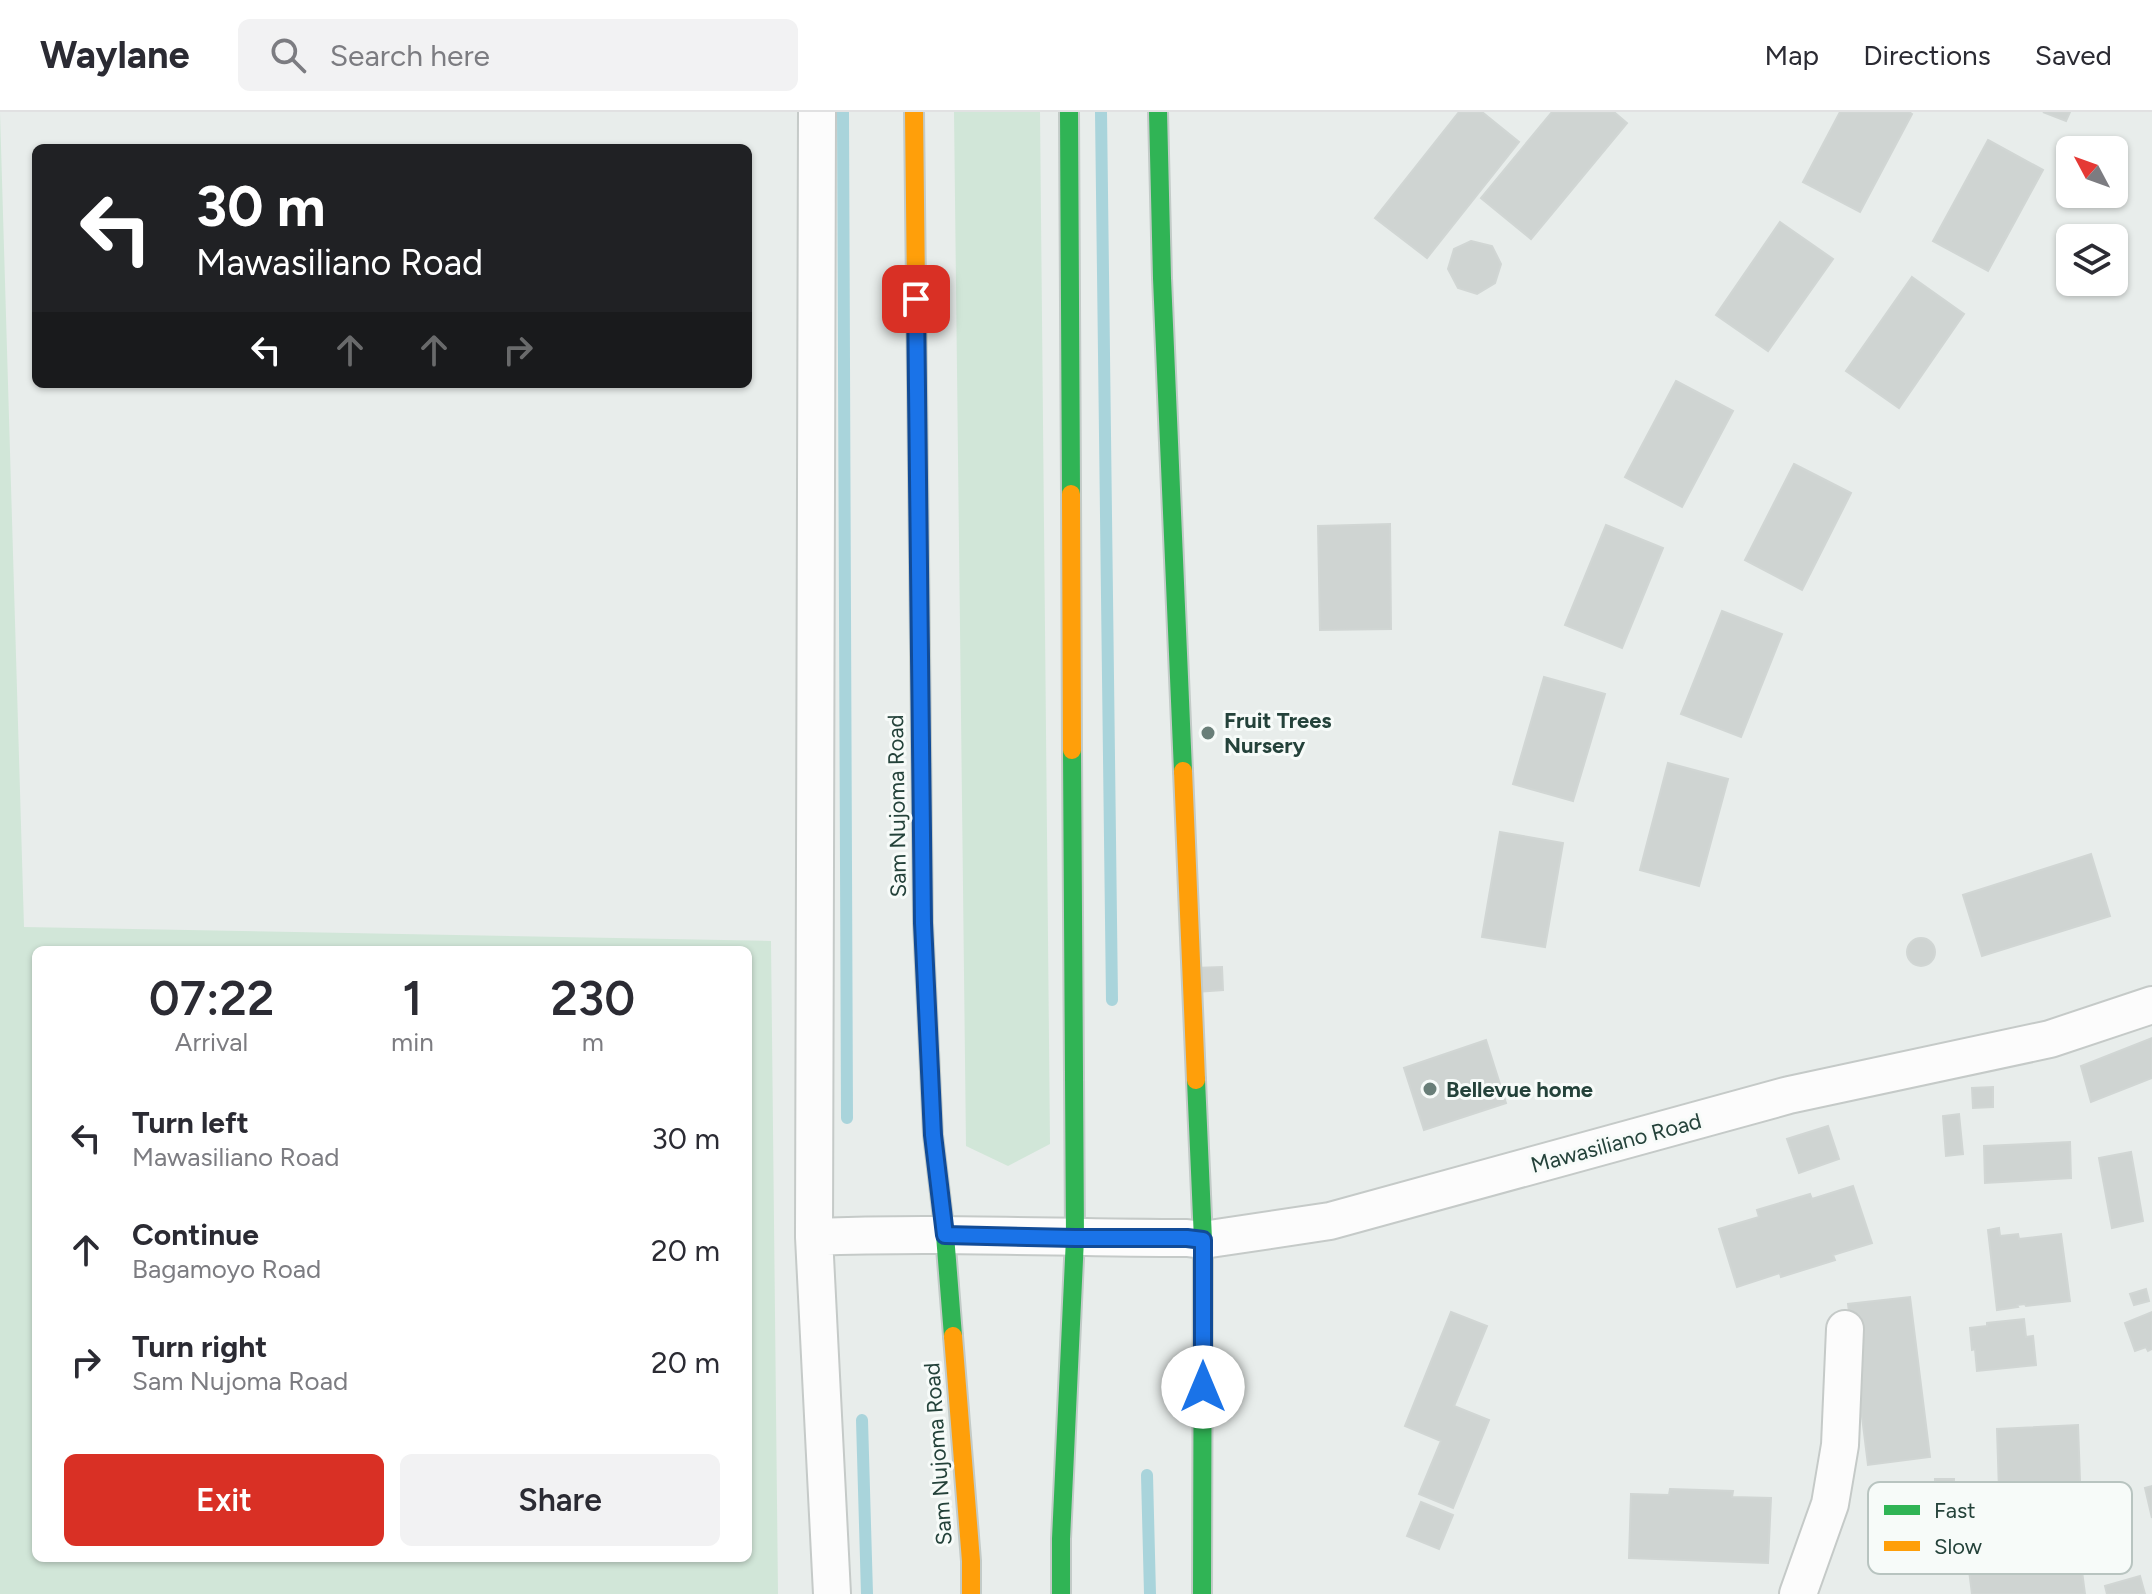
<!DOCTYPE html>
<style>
:root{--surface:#fff;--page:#f2f2f3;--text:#2b2b33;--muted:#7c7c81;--line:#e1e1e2;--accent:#d93025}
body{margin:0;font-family:Figtree,sans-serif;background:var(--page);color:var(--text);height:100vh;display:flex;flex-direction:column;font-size:30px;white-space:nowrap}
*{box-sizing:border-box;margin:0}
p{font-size:26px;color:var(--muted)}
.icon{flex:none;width:44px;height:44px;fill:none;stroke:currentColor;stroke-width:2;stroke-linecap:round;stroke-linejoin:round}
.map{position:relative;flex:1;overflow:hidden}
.side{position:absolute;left:32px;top:834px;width:720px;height:616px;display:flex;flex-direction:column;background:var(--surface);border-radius:12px;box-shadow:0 2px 6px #0004}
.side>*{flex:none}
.hud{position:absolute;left:32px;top:32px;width:720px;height:244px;border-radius:12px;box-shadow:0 2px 6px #0004;background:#202124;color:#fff;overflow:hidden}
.needle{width:52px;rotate:311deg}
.buttons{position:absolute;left:2056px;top:24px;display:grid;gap:16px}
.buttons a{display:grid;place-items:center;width:72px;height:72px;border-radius:12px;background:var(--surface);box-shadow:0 2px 6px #0004;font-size:40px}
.pin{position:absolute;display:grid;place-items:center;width:68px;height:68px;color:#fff;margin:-34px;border-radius:16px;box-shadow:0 4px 12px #0006}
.me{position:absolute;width:88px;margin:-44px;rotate:0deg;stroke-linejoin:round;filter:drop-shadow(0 0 6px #0008)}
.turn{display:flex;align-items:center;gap:28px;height:168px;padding:0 32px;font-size:36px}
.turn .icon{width:104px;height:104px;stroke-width:2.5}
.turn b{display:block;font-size:56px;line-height:68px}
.lanes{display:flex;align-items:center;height:76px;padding:0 32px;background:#0003;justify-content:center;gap:40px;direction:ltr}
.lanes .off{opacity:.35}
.eta{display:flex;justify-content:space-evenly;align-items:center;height:136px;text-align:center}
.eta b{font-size:48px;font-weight:600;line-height:56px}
.cta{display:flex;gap:16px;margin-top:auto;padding:16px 32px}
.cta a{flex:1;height:92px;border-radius:12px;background:var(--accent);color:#fff;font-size:32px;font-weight:600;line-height:92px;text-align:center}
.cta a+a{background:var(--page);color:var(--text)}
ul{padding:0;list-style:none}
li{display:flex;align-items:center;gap:24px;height:112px;padding:0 32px}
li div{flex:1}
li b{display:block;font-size:30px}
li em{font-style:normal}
header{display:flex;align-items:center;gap:48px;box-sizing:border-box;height:112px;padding:0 40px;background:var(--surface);border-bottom:2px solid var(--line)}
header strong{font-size:38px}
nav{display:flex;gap:44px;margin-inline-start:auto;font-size:28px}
.search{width:560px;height:72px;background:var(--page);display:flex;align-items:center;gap:20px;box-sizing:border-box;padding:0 28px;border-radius:12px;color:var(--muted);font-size:30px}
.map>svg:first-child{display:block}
.green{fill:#d1e6d8;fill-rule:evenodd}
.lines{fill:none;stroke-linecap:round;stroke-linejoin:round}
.stream{stroke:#a9d4db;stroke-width:12}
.building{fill:#cfd4d2;stroke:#d1d6d4;stroke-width:2}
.street-casing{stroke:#c5cac8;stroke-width:40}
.fast-casing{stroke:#c3cbc8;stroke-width:22}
.slow-casing{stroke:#c3cbc8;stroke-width:22}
.street{stroke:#fcfcfc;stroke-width:36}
.fast{stroke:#30b455;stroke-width:18}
.slow{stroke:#ff9f0a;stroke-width:18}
.route-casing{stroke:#114b97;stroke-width:20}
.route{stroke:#1a73e8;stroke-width:14}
.poi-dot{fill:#697e78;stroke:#f7fbf9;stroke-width:3}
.labels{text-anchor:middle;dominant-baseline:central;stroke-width:6;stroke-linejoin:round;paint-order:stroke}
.poi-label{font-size:22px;font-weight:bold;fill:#24423a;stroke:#f7fbf9;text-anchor:start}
.street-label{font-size:22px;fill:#24423a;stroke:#f7fbf9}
.key{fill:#f7fbf9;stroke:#b8c4c0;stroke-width:2}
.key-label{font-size:22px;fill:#24423a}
</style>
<header>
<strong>Waylane</strong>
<div class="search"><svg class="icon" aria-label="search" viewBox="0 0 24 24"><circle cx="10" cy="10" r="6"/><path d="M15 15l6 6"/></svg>Search here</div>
<nav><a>Map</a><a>Directions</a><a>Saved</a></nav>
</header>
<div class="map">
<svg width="2152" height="1482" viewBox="0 0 2152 1482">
<rect width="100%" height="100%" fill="#e8edeb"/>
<path class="green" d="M 0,0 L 24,815 L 771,829 L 778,1482 L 0,1482 ZM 36,838 L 748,838 L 748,1446 L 36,1446 Z
M 954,0 L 1040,0 L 1050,1032 L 1008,1054 L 966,1034 Z"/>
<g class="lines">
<path class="stream" d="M 843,0 L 847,1006
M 1101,0 L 1112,888
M 862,1308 L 867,1482
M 1147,1363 L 1150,1482"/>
</g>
<path class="building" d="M 1459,0 L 1482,0 L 1519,30 L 1427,146 L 1375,106 Z
M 1552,0 L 1614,0 L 1627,11 L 1531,127 L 1481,86 Z
M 1840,0 L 1909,0 L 1912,2 L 1860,100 L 1803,70 Z
M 2043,0 L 2070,0 L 2066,9 Z
M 1988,28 L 2043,58 L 1988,159 L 1933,129 Z
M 1780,110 L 1833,147 L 1768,239 L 1716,203 Z
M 1471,129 L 1492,134 L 1501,152 L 1495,171 L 1477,182 L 1458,176 L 1448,157 L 1454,137 Z
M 1912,165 L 1964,202 L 1899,296 L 1846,259 Z
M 1676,269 L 1733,299 L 1682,395 L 1625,365 Z
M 1794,352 L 1851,381 L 1802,478 L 1745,448 Z
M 1390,412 L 1391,517 L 1320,518 L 1318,414 Z
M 1606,413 L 1663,436 L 1622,536 L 1565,513 Z
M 1722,499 L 1782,522 L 1741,625 L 1681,602 Z
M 1544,565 L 1605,582 L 1573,689 L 1513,672 Z
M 1668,651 L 1728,667 L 1699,774 L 1640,758 Z
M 1500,720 L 1563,731 L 1545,835 L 1482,825 Z
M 2091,742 L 2110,804 L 1982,844 L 1963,783 Z
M1907 840a14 14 0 1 1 28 0a14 14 0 1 1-28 0Z
M 1222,855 L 1223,878 L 1196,880 L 1194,856 Z
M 2152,926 L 2152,966 L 2091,990 L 2081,954 Z
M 1486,928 L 1506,991 L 1424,1018 L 1404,956 Z
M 1993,975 L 1993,995 L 1973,996 L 1972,976 Z
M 1959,1002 L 1963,1042 L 1946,1044 L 1943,1004 Z
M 1828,1014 L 1839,1047 L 1799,1061 L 1787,1027 Z
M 2070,1030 L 2071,1066 L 1985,1071 L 1984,1034 Z
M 2131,1040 L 2143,1109 L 2112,1116 L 2099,1046 Z
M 1853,1074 L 1872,1131 L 1833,1143 L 1835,1148 L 1781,1165 L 1780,1161 L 1737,1175 L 1719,1117 L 1759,1105 L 1757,1098 L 1810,1082 L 1812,1087 Z
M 1999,1116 L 2000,1124 L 2018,1122 L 2019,1127 L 2061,1122 L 2070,1189 L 2026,1194 L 2025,1192 L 2017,1193 L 2018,1195 L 1997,1198 L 1988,1118 Z
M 2146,1177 L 2149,1189 L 2134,1193 L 2130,1182 Z
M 1910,1185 L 1930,1345 L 1868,1353 L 1848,1192 Z
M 1451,1200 L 1487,1214 L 1454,1294 L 1489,1308 L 1453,1396 L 1419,1382 L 1441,1329 L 1405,1314 Z
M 2152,1200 L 2152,1237 L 2148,1239 L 2146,1235 L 2135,1239 L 2125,1211 Z
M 2024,1207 L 2026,1225 L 2033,1224 L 2036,1253 L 1977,1259 L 1975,1237 L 1972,1238 L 1970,1216 L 1987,1214 L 1987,1211 Z
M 2078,1313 L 2081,1397 L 2035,1399 L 2034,1377 L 1999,1379 L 1997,1317 Z
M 1935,1367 L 1954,1367 L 1954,1405 L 1935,1406 Z
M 2152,1374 L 2152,1406 L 2145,1376 Z
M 1670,1377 L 1733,1379 L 1732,1385 L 1771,1386 L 1768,1451 L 1629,1446 L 1631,1382 L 1669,1383 Z
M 1421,1390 L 1453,1403 L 1439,1437 L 1407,1424 Z
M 2080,1444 L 2085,1482 L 1972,1482 L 1969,1458 Z
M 2140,1464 L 2145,1482 L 2107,1482 L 2105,1474 Z"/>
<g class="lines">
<defs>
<path id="street" d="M 817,0 L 814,1125 L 832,1482
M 814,1125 C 938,1120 1062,1126 1187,1126 L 1203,1128 L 1330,1109 L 1789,983 L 2050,927 L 2152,893
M 1798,1482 L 1830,1392 L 1840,1333 L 1845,1217"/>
<path id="fast" d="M 1069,0 L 1071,382
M 1158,0 L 1162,166 L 1183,659
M 920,533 L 923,811 L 933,1023 L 945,1123 L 953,1224
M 1196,968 L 1203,1128 L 1202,1482
M 1061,1482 L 1061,1427 L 1075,1126 L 1072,638"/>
<path id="slow" d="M 914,0 L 920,533
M 1071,382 L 1072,638
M 1183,659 L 1196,968
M 953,1224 L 971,1449 L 971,1482"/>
</defs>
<use href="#street" class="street-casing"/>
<use href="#fast" class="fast-casing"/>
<use href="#slow" class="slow-casing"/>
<use href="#street" class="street"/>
<use href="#fast" class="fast"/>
<use href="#slow" class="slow"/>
</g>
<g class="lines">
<defs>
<path id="route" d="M 916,187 L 923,811 L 933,1023 L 945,1123 L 1075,1126 L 1187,1126 L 1203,1128 L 1203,1275"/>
</defs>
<use href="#route" class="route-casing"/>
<use href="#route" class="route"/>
</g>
<g class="poi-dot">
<circle cx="1208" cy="621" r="8"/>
<circle cx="1430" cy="977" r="8"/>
</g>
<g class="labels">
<g class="poi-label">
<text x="1224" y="608">Fruit Trees<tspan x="1224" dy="25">Nursery</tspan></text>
<text x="1446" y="977">Bellevue home</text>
</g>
<g class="street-label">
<text transform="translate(897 694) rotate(-91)">Sam Nujoma Road</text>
<text transform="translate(1616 1031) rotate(-15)">Mawasiliano Road</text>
<text transform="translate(938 1342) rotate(-94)">Sam Nujoma Road</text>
</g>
</g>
<rect x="1868" y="1370" width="264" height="92" rx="12" class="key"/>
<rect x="1884" y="1393" width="36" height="10" fill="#30b455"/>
<rect x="1884" y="1429" width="36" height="10" fill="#ff9f0a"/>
<g class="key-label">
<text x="1934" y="1406">Fast</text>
<text x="1934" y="1442">Slow</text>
</g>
</svg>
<div class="buttons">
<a><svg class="needle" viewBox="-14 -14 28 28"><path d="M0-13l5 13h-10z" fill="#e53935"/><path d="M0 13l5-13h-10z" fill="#7c7c81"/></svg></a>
<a><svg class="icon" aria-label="layers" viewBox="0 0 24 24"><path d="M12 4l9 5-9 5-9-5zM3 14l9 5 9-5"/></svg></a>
</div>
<div class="pin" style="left:916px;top:187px;background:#d93025"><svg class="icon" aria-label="arrive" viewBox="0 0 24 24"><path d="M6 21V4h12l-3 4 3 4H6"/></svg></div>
<svg class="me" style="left:1203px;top:1275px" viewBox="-20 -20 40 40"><circle r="19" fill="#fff"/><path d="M0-13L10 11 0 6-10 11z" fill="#1a73e8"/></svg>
<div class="hud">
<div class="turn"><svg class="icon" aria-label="left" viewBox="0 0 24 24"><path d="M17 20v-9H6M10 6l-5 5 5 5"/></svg><div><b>30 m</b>Mawasiliano Road</div></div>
<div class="lanes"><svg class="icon" aria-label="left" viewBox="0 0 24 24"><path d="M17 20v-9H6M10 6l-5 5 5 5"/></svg><svg class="icon off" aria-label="ahead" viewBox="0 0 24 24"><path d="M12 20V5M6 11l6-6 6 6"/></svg><svg class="icon off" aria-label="ahead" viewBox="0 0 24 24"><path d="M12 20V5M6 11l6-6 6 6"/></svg><svg class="icon off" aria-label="right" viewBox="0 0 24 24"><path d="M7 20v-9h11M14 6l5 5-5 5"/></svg></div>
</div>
<section class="side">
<div class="eta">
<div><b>07:22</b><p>Arrival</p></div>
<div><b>1</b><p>min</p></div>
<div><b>230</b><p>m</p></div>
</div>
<ul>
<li><svg class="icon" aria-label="left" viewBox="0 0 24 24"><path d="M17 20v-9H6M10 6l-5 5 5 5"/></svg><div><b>Turn left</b><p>Mawasiliano Road</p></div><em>30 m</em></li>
<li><svg class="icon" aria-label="ahead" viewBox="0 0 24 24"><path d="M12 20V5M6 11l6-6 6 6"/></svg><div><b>Continue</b><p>Bagamoyo Road</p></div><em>20 m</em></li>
<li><svg class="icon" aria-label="right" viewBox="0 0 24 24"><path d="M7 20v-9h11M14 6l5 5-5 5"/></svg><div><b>Turn right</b><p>Sam Nujoma Road</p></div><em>20 m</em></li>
</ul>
<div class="cta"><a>Exit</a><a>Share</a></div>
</section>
</div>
